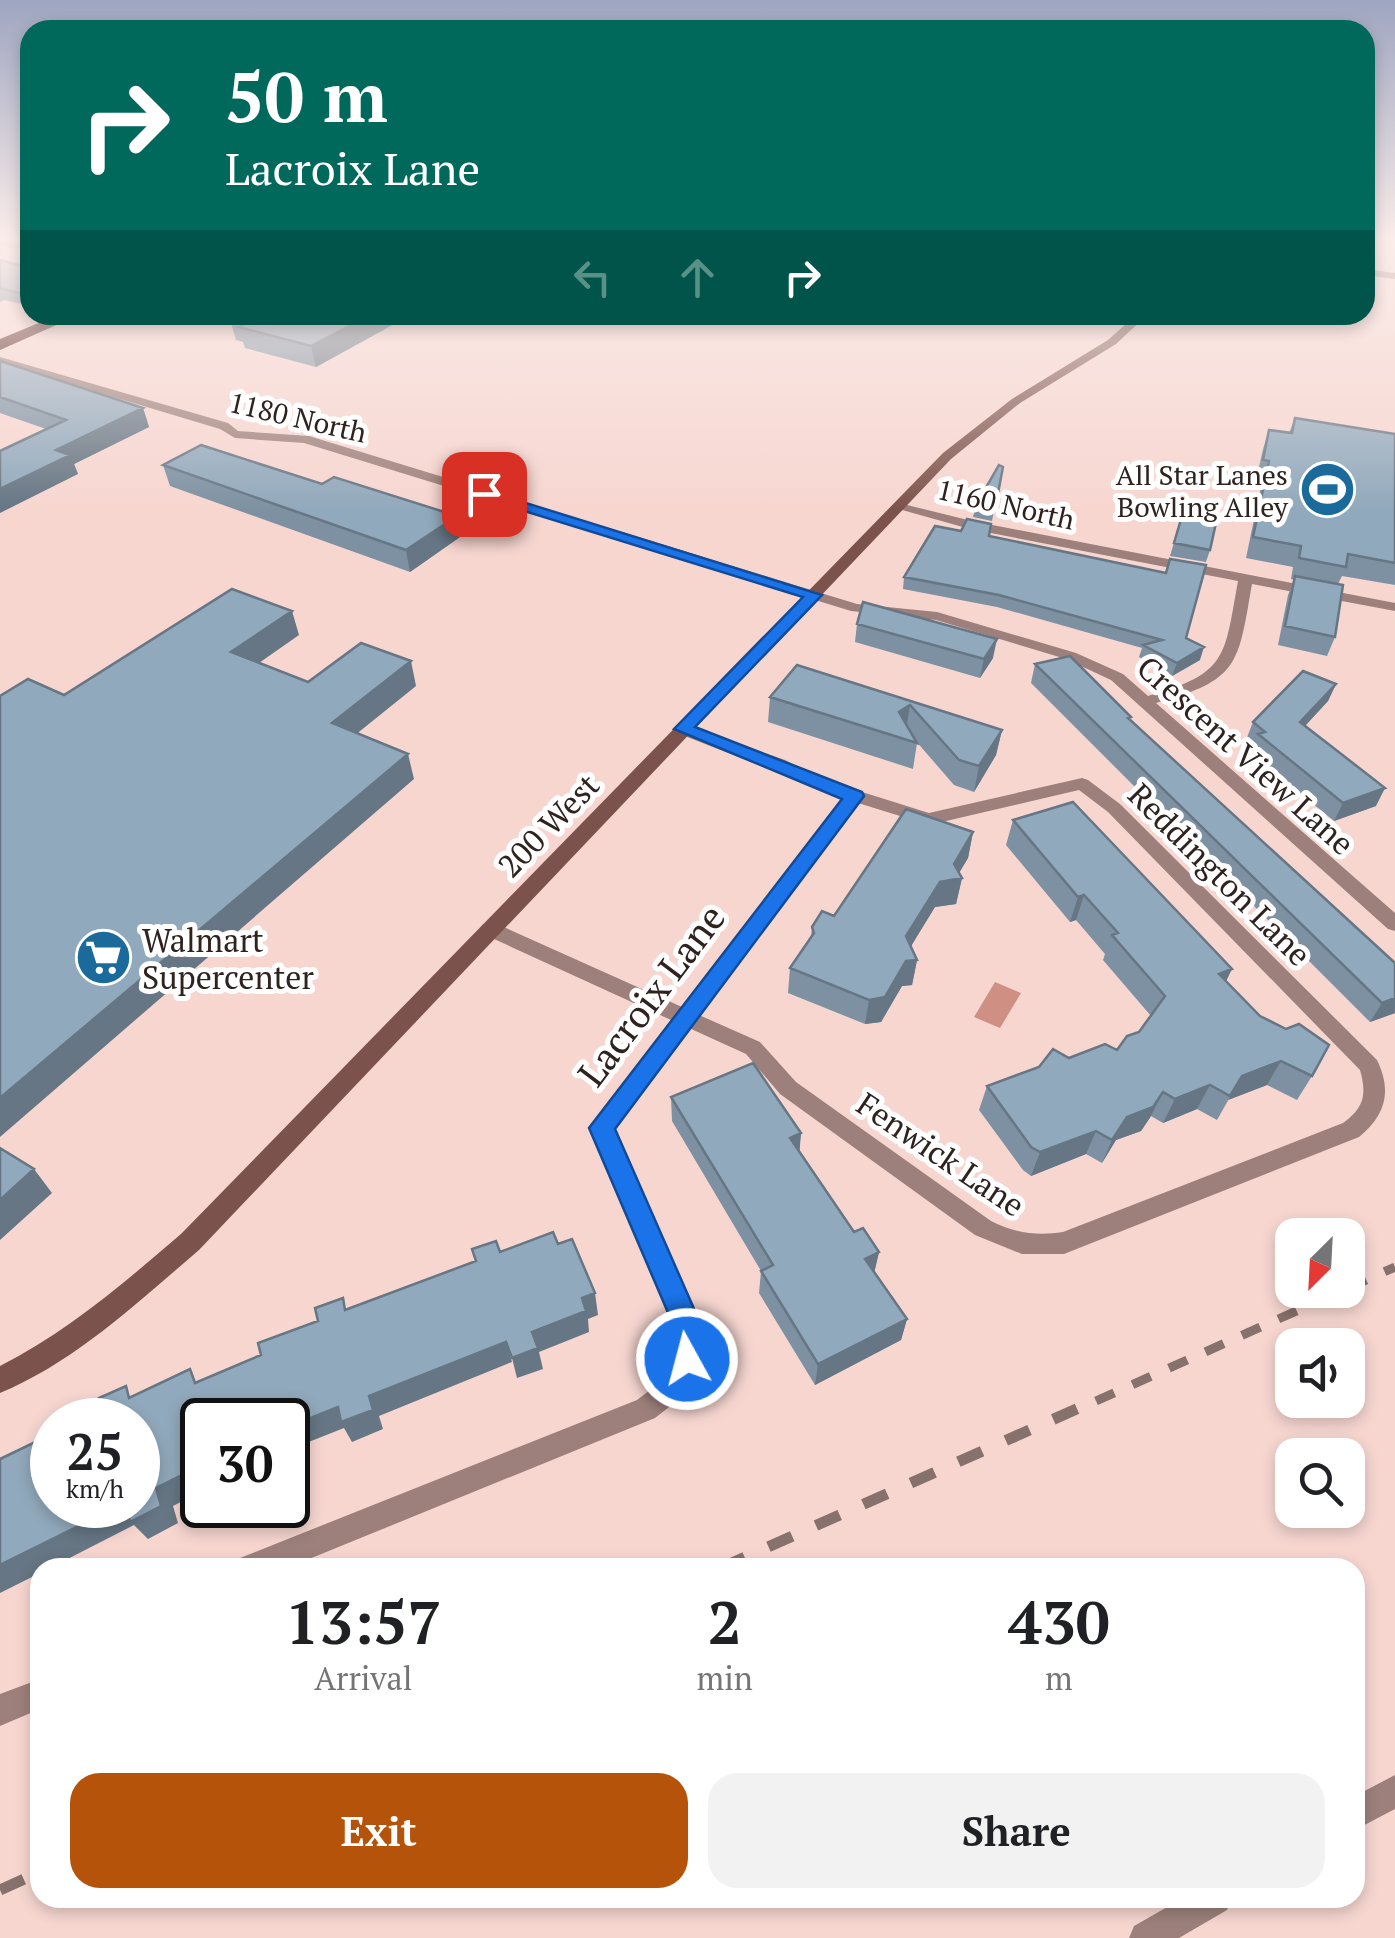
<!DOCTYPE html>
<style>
:root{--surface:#fff;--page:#f2f2f2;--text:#202124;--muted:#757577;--accent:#b45309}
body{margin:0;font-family:"PT Serif",serif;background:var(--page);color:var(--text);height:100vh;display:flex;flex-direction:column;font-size:38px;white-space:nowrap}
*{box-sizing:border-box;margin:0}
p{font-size:32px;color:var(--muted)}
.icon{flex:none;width:55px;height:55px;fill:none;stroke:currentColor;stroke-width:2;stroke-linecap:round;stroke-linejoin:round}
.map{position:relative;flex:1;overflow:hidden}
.details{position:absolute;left:30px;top:1558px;width:1335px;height:350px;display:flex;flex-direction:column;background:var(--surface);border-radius:30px;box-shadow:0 5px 15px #0003}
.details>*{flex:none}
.guide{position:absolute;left:20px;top:20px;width:1355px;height:305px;border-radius:30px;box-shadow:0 5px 15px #0003;background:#00695c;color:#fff;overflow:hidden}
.needle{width:65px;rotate:204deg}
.buttons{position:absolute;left:1275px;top:1218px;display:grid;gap:20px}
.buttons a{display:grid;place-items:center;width:90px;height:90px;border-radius:20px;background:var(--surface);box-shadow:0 5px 15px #0003;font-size:50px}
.speed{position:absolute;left:30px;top:1398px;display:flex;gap:20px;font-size:50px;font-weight:700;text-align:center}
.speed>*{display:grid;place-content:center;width:130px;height:130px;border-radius:50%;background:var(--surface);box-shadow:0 5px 15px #0003;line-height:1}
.speed small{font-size:25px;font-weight:400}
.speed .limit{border:5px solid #111;border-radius:15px;background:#fff;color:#111}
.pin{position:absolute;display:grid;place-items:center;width:85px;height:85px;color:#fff;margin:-42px;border-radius:20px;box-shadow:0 5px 15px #0006}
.me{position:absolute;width:110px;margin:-55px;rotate:353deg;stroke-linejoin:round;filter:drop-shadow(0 0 8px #0008)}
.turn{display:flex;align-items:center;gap:35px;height:210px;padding:0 40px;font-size:45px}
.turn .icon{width:130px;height:130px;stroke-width:2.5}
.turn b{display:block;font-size:70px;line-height:85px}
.lanes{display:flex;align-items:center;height:95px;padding:0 40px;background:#0003;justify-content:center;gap:50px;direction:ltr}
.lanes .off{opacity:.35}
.eta{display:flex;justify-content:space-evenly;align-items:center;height:170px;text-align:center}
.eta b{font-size:60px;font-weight:700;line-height:70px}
.button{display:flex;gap:20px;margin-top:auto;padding:20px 40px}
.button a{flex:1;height:115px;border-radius:30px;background:var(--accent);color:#fff;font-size:40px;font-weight:700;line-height:115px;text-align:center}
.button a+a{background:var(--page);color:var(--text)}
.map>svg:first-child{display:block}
.water{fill:#d08f83}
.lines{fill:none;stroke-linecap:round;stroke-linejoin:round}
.street{fill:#9d807b;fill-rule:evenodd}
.secondary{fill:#7c534c;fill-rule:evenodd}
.highway{fill:#4c1710;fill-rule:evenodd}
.rail-far1{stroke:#86716c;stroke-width:9;stroke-dasharray:20 20;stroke-linecap:butt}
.rail{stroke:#86716c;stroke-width:11;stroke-dasharray:26 26;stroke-linecap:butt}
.wall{fill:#7d91a2}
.shaded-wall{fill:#667684}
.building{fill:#91a9bc;stroke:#667684;stroke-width:2.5}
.route{fill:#1a73e8;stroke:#114b97;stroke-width:2.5}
.labels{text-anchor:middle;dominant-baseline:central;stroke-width:10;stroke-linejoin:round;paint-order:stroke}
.far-street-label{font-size:28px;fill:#2f2320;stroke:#fff}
.far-poi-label{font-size:28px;fill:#2f2320;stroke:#fff;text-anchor:end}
.street-label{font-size:32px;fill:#2f2320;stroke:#fff}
.poi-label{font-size:32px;fill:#2f2320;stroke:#fff;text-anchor:start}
.near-street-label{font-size:38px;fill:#2f2320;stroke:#fff}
</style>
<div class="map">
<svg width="1395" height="1938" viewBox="0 0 1395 1938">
<rect width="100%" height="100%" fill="#f7d6d0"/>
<path class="water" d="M 995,982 L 1021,993 L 1000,1028 L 974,1017 Z"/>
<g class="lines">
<path class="street" d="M 0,239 L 30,246 L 30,252 L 0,245 Z
M 0,357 L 228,423 L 238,431 L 309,436 L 857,604 L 937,612 L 1076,653 L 1123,674 L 1148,696 C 1228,673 1224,658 1238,581 L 970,529 L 895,508 L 895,502 L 972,521 L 1395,603 L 1395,611 L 1252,584 C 1238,664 1240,680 1156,703 L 1395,913 L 1395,931 L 1388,929 L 1111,680 L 1066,659 L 936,620 L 851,611 L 304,443 L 235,438 L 220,429 L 0,363 Z
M 683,724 L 785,760 L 824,780 L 929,813 L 1082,778 L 1088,780 L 1120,804 L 1377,1060 C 1392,1091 1386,1115 1359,1137 L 1064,1254 L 1022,1254 L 975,1235 L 780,1094 L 746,1054 L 689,1028 L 613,1129 L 705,1337 L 691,1390 L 655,1418 L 287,1568 L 236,1568 L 240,1558 L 637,1400 L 671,1374 L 679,1337 L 590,1128 L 671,1020 L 483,934 L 480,929 L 483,924 L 497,924 L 682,1007 L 843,798 L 677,733 L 677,725 ZM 1079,790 L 1108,812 L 1360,1070 C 1367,1095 1364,1108 1343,1123 L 1063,1232 C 1037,1236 1015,1233 991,1221 L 796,1082 L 760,1042 L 699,1015 L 858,803 L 929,825 Z
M 40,1679 L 40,1709 L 0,1726 L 0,1694 Z
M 1395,1775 L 1395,1809 L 1355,1830 L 1355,1796 Z
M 1183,1898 L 1232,1898 L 1227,1910 L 1179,1938 L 1129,1938 L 1134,1926 Z"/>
<path class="secondary" d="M 1365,269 L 1395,273 L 1395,279 L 1365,275 Z
M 1136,315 L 1147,315 L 1116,344 L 1020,403 L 951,459 L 199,1250 C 138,1302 75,1362 0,1393 L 0,1366 C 67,1332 124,1283 181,1234 L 943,453 L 1012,399 L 1108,340 Z"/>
<path class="highway" d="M 58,315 L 79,315 L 0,350 L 0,339 Z"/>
<path class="rail-far1" d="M 1348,1288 L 1395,1267
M 1096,1401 L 1343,1290"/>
<path class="rail" d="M 721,1568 L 1101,1398
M 0,1890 L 40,1872"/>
</g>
<path class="wall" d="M 0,260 L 30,268 L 30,306 L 4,300 L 0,302 Z
M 239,315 L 405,315 L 405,318 L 316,367 L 245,348 L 243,342 L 236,340 L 230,319 Z
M 0,361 L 143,408 L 149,427 L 74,464 L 78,474 L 46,429 L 0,413 Z
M 1295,418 L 1395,434 L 1395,585 L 1342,576 L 1338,584 L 1335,637 L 1327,656 L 1278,645 L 1288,595 L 1294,580 L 1291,579 L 1293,567 L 1246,558 L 1262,481 L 1256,480 L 1263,449 L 1269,430 L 1289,433 Z
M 163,465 L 322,484 L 457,516 L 460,537 L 410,572 L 170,486 Z
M 1003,467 L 992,521 L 973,517 L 976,505 Z
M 1182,516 L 1210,550 L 1206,562 L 1170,556 Z
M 989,536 L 1186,638 L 1200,660 L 1172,676 L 1139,657 L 1142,648 L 997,607 L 903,589 L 904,577 Z
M 857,624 L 993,658 L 980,678 L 855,642 Z
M 1035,664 L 1131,717 L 1130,720 L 1395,1013 L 1370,1022 L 1031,683 Z
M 797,665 L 1002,730 L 996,755 L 974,792 L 954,785 L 915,740 L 917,743 L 913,769 L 768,722 L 770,697 Z
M 1336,684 L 1328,701 L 1305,726 L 1376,806 L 1334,821 L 1250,752 L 1253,746 L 1246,740 L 1253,722 Z
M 1013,820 L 1226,981 L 1312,1076 L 1297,1100 L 1267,1085 L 1228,1100 L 1217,1120 L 1197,1109 L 1163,1123 L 1151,1116 L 1141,1131 L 1116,1140 L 1102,1163 L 1086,1154 L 1031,1176 L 1023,1170 L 979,1110 L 987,1086 L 1069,1058 L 1117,1050 L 1139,1032 L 1151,1016 L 1103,960 L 1105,954 L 1076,920 L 1070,922 L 1006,845 Z
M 973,832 L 968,858 L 959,872 L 962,878 L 956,904 L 935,907 L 921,929 L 911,946 L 917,960 L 912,985 L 902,986 L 881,1022 L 865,1024 L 788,993 L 790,968 L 811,938 L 812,927 Z
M 671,1097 L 801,1133 L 799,1151 L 854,1232 L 879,1252 L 874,1272 L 907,1319 L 901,1340 L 815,1385 L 759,1293 L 761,1271 L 672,1121 Z"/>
<path class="shaded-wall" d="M 30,292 L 30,306 L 29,307 L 24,294 Z
M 370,315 L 405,315 L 405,318 L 316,367 L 311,346 Z
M 143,408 L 149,427 L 74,464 L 78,474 L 0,513 L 0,489 L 56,450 Z
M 457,516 L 460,537 L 410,572 L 406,550 Z
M 292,611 L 299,635 L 239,677 L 231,652 Z
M 997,639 L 993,658 L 980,678 L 984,659 Z
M 1204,647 L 1200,660 L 1172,676 L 1177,663 Z
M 411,661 L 416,686 L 339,748 L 332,723 Z
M 1336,684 L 1328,701 L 1292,740 L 1300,722 Z
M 910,705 L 906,730 L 899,712 Z
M 1002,730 L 996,755 L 974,792 L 979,766 Z
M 408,754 L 414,779 L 0,1137 L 0,1098 Z
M 1385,788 L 1376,806 L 1334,821 L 1343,803 Z
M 973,832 L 968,858 L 955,880 L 962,878 L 956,904 L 935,907 L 902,961 L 906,936 L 940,882 L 954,864 Z
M 1084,895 L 1076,920 L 1070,922 L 1078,897 Z
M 917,960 L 912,985 L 902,986 L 881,1022 L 865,1024 L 869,1000 L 906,961 Z
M 1232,969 L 1220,994 L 1219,974 Z
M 1395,998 L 1395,1013 L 1370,1022 L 1382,1003 Z
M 1281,1061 L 1267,1085 L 1228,1100 L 1217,1120 L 1242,1076 Z
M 1210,1085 L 1197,1109 L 1163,1123 L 1175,1099 Z
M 1163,1092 L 1151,1116 L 1141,1131 L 1116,1140 L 1102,1163 L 1112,1140 L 1127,1117 Z
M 1096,1131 L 1086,1154 L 1031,1176 L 1040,1152 Z
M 801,1133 L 799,1157 L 790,1138 Z
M 34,1169 L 52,1193 L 0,1240 L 0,1200 Z
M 879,1252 L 874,1274 L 865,1259 Z
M 595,1293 L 598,1315 L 588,1319 L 589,1332 L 539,1352 L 543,1369 L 517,1378 L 512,1358 L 532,1332 L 582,1298 Z
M 907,1319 L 901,1340 L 815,1385 L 818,1364 Z
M 506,1342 L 512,1362 L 379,1416 L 383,1429 L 352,1442 L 344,1428 L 291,1449 L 288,1443 L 288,1427 Z
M 202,1465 L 202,1491 L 173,1506 L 178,1523 L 148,1539 L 134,1525 L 50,1568 L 40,1568 L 40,1573 L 0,1593 L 0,1565 L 121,1505 L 128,1505 L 156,1488 Z"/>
<path class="building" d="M 0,260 L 30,268 L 30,292 L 24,294 L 0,288 Z
M 239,315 L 370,315 L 311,346 L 239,327 L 246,323 L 230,319 Z
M 0,361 L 143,408 L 56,450 L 70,455 L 0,489 L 0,451 L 66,420 L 0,397 Z
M 1295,418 L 1395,434 L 1395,563 L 1348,554 L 1346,567 L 1299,558 L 1301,546 L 1253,537 L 1269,461 L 1263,460 L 1269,430 L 1292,433 Z
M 201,445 L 322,484 L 334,477 L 457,516 L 406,550 L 163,465 Z
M 999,465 L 1003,467 L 995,509 L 976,505 Z
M 1182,516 L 1216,523 L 1210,550 L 1174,543 Z
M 967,519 L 991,524 L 989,536 L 1166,573 L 1170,559 L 1206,565 L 1186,638 L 1204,647 L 1177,663 L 1143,645 L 1162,640 L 999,595 L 904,577 L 935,526 L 961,531 Z
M 1295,576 L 1343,585 L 1335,637 L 1285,626 Z
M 232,589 L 292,611 L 231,652 L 308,682 L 361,643 L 411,661 L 332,723 L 408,754 L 0,1098 L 0,696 L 28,679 L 64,695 Z
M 863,602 L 997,639 L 984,659 L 857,624 Z
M 1070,656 L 1131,717 L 1128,718 L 1395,963 L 1395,998 L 1382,1003 L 1035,664 Z
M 797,665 L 1002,730 L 979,766 L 959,760 L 910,705 L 899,712 L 917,743 L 770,697 Z
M 1303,671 L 1336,684 L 1300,722 L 1385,788 L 1343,803 L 1258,734 L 1265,732 L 1253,722 Z
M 1073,802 L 1232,969 L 1219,974 L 1260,1016 L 1286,1029 L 1299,1024 L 1329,1045 L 1312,1076 L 1281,1061 L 1242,1076 L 1230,1096 L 1210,1085 L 1175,1099 L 1163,1092 L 1153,1107 L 1127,1117 L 1112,1140 L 1096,1131 L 1040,1152 L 1031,1147 L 987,1086 L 1039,1067 L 1053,1049 L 1069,1058 L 1105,1044 L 1117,1050 L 1127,1036 L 1139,1032 L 1165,996 L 1112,935 L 1118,933 L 1084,895 L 1078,897 L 1013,820 Z
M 906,809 L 973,832 L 954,864 L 962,878 L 940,882 L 906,936 L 917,960 L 906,961 L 885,997 L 869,1000 L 790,968 L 814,933 L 812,927 L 822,911 L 834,916 Z
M 753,1063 L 801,1133 L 790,1138 L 854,1232 L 863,1228 L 879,1252 L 865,1259 L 907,1319 L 818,1364 L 761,1271 L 773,1265 L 671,1097 Z
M 0,1148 L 34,1169 L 0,1200 Z
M 553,1232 L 558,1244 L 572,1239 L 595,1293 L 582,1298 L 586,1311 L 532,1332 L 538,1348 L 512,1358 L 506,1342 L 369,1396 L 373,1410 L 341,1422 L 338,1407 L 288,1427 L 288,1420 L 277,1420 L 276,1417 L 269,1420 L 202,1420 L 202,1465 L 156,1488 L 161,1506 L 130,1522 L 126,1505 L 138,1505 L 138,1420 L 83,1420 L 102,1411 L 99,1398 L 126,1386 L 129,1398 L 190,1369 L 195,1383 L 261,1355 L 258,1343 L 318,1321 L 315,1308 L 343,1298 L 345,1310 L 476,1261 L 472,1249 L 496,1241 L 500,1252 Z
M 52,1434 L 52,1505 L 121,1505 L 0,1565 L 0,1459 Z"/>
<linearGradient id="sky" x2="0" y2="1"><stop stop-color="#9ea5c0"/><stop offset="0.47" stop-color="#fbedea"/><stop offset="1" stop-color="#fbedea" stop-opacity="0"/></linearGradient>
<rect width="1395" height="510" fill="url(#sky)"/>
<path class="route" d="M 484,490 L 822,595 L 695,727 L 862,792 L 864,796 L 615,1129 L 706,1336 L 697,1369 L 687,1373 L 677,1369 L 672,1359 L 678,1336 L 589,1128 L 842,799 L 674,729 L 803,597 L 479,497 L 479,491 Z"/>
<defs>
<symbol id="stadium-disc" viewBox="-11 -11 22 22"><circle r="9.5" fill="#1a6b9c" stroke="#fff"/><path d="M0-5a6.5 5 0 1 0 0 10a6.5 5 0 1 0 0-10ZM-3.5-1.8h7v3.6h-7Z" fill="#fff"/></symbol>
<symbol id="supermarket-disc" viewBox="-11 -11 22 22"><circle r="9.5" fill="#1a6b9c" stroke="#fff"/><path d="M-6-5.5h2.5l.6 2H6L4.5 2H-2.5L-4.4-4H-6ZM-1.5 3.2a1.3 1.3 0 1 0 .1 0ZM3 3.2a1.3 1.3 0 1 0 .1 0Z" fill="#fff"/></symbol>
</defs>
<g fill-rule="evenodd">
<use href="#stadium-disc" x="1296" y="458" width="63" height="63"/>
<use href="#supermarket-disc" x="72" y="926" width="63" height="63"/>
</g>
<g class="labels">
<g class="far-street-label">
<text transform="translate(298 417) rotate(13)">1180 North</text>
<text transform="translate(1006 504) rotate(13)">1160 North</text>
</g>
<g class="far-poi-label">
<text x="1288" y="474">All Star Lanes<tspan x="1288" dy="32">Bowling Alley</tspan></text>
</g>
<g class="street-label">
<text transform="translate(1246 755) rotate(42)">Crescent View Lane</text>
<text transform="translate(548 825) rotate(-46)">200 West</text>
<text transform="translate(1220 874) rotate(45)">Reddington Lane</text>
<text transform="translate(941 1154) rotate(34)">Fenwick Lane</text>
</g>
<g class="poi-label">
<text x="142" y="940">Walmart<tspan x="142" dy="37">Supercenter</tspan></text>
</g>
<g class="near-street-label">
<text transform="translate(651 995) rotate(-53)">Lacroix Lane</text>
</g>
</g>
</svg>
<div class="buttons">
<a><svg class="needle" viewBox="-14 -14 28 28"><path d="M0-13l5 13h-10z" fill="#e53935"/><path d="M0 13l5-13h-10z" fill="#757577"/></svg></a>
<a><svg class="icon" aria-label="sound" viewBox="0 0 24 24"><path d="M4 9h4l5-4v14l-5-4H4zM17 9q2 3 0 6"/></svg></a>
<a><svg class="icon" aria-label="search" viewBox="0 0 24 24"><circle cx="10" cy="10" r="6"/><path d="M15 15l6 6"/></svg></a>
</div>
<div class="speed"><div>25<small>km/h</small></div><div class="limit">30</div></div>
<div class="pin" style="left:484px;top:494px;background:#d93025"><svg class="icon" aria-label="arrive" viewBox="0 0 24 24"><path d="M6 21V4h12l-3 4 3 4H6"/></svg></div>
<svg class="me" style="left:687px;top:1359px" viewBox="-20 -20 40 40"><circle r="17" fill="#1a73e8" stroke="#fff" stroke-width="3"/><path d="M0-11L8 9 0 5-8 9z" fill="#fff"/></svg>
<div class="guide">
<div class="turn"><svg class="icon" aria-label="right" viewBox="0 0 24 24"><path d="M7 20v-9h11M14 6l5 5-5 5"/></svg><div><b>50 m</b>Lacroix Lane</div></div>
<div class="lanes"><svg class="icon off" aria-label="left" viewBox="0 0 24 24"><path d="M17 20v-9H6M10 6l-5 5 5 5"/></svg><svg class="icon off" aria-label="ahead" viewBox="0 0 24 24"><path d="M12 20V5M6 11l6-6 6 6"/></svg><svg class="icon" aria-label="right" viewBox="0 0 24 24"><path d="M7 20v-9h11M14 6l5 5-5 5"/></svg></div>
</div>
<section class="details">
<div class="eta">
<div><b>13:57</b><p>Arrival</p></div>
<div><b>2</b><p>min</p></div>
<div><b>430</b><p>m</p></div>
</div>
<div class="button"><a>Exit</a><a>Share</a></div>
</section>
</div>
